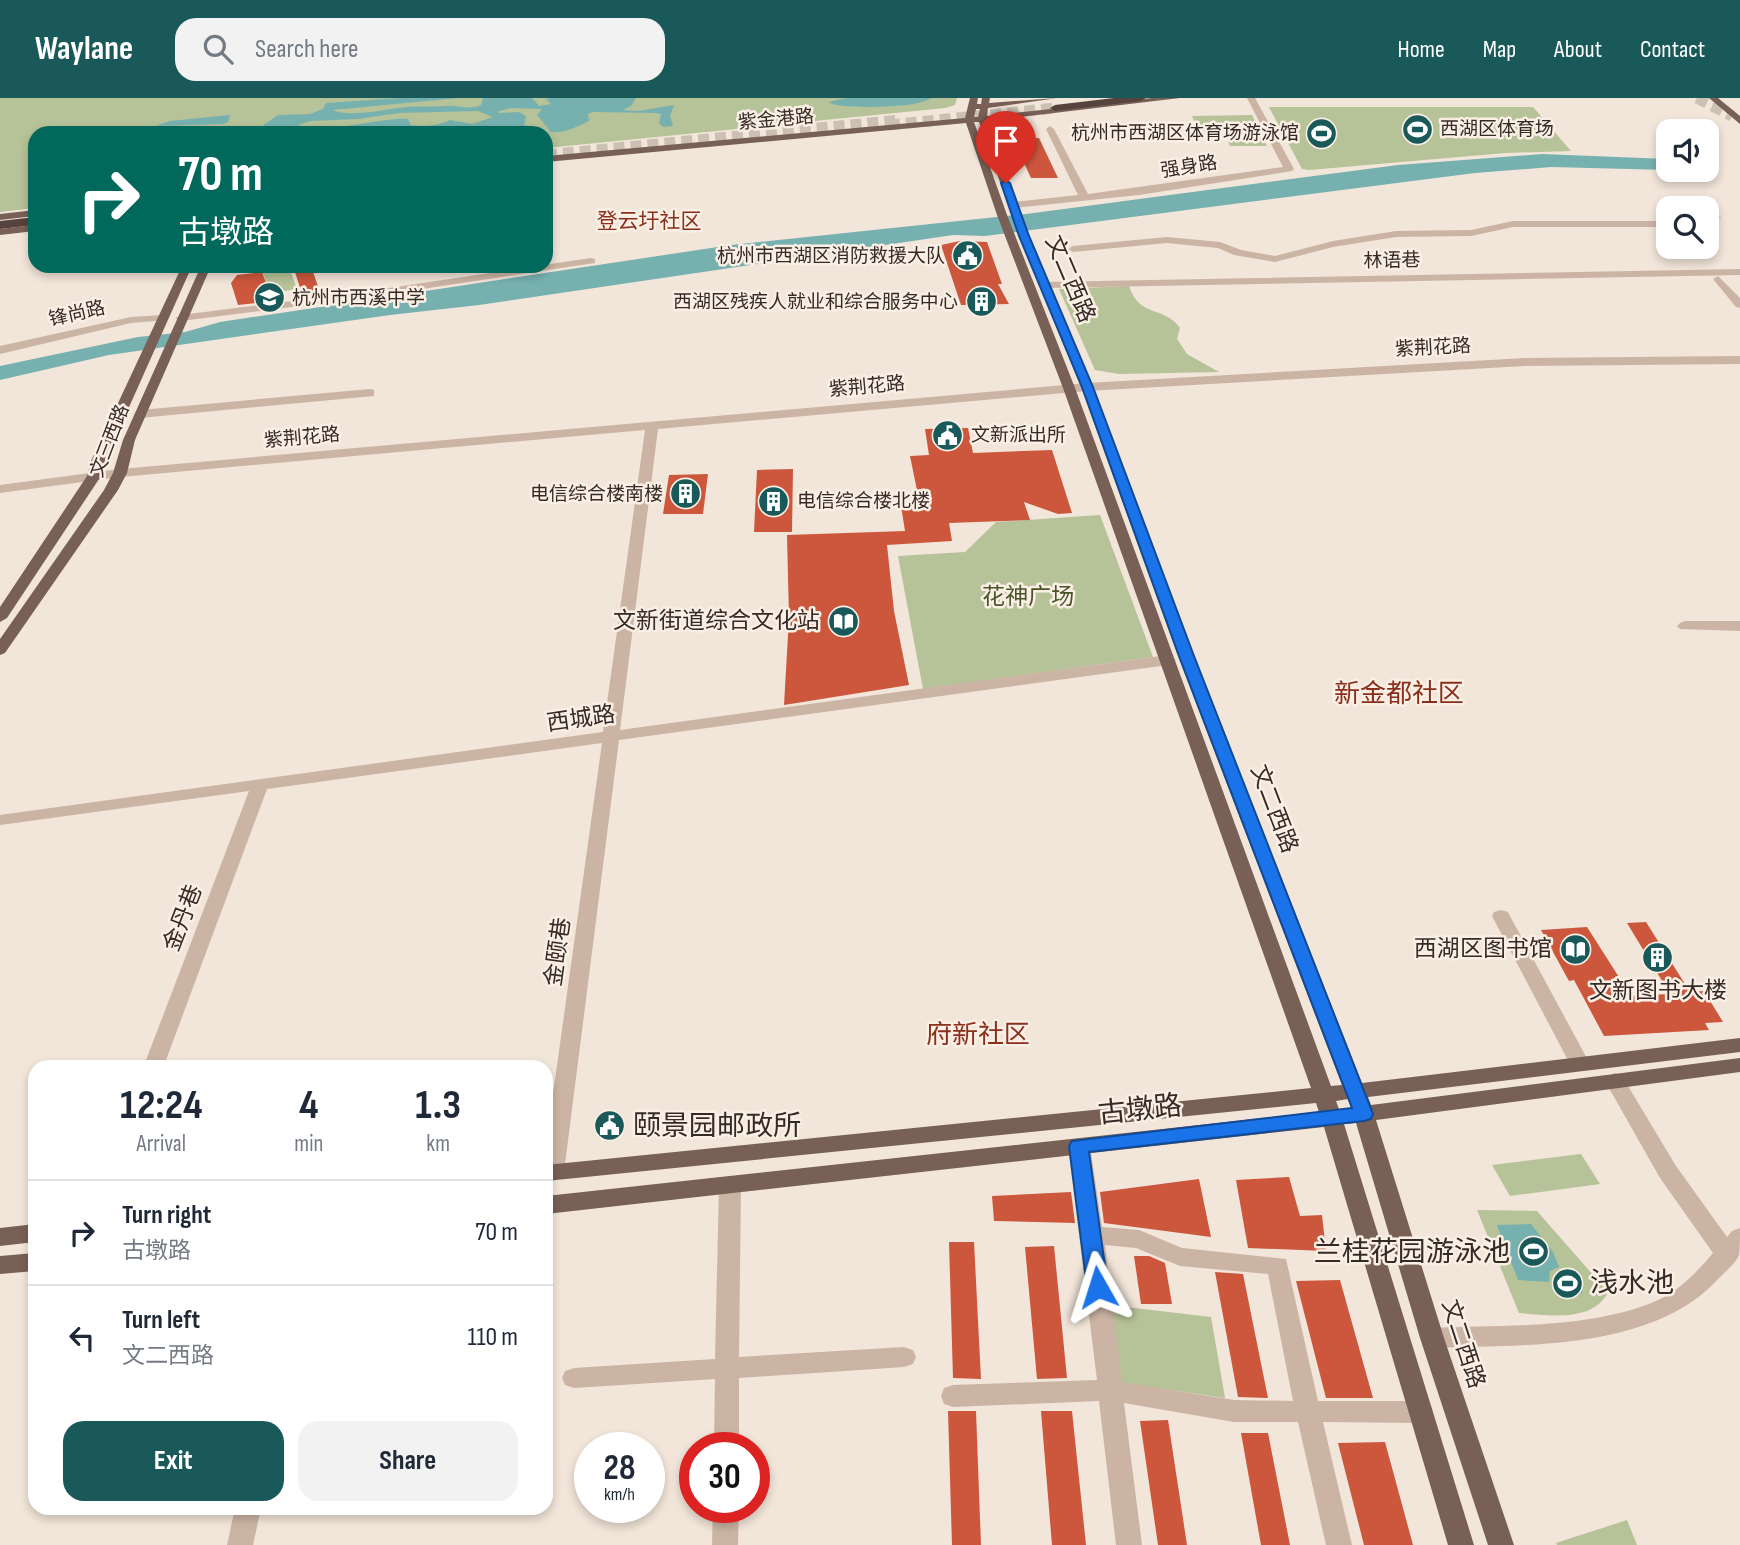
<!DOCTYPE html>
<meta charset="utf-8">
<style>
:root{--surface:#fff;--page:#f2f2f3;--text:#1f2937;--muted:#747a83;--line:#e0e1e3;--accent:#1a5959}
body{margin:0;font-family:"Sofia Sans Condensed","Noto Sans SC",sans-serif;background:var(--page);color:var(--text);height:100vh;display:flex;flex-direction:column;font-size:26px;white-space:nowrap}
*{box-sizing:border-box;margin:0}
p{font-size:23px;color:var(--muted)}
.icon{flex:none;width:38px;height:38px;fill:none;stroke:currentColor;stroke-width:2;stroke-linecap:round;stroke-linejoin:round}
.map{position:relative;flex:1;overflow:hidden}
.drawer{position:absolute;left:28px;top:962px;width:525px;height:455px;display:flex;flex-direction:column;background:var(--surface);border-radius:21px;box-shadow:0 4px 10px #0003}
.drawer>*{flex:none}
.guide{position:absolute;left:28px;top:28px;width:525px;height:147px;border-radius:21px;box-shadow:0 4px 10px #0003;background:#00695c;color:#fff;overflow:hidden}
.buttons{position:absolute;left:1656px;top:21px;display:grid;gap:14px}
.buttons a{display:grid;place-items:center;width:63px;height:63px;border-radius:14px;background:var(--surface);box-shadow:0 4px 10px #0003;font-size:35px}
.speed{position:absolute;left:574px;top:1334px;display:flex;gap:14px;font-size:35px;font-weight:700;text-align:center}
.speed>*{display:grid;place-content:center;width:91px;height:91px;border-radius:50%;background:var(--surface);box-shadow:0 4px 10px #0003;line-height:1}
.speed small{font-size:18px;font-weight:400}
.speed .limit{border:10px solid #d22;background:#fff;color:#111}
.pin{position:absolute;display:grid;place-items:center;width:60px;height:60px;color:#fff;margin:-72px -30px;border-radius:50% 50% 50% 0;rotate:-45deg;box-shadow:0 0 7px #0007}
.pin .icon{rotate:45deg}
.me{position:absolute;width:77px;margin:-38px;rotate:354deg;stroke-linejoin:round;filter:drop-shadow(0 0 5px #0008)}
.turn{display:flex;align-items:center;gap:24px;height:147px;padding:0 35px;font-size:32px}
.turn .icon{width:91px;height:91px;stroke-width:2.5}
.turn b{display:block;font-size:49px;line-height:60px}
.eta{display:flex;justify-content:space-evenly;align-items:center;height:119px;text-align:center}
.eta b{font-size:42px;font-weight:700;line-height:49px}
.button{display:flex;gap:14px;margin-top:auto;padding:14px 35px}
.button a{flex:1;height:80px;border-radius:21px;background:var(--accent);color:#fff;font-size:28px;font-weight:700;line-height:80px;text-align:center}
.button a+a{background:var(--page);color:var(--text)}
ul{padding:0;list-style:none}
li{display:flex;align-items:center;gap:21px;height:105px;padding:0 35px;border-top:2px solid var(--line)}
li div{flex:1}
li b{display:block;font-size:26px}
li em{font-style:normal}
header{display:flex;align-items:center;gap:42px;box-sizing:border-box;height:98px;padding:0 35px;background:var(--accent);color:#fff}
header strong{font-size:33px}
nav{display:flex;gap:38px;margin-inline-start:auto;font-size:24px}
.search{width:490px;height:63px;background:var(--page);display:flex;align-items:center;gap:18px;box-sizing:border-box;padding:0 24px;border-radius:21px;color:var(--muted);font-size:26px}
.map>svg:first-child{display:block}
.green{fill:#b6c298}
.water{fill:#76b1b0;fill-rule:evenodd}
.building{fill:#cc573d}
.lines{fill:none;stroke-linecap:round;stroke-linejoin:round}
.highway-tunnel{stroke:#ccc0b5;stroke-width:11;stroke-dasharray:11 6;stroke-linecap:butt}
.minor{fill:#cbb4a4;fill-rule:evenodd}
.major{fill:#796056;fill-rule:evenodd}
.highway{fill:#57433d;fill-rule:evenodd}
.route{fill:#1a73e8;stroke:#114b97;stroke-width:2}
.labels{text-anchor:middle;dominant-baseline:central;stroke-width:5;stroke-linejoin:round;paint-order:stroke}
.far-street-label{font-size:19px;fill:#362a26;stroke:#faefe5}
.far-poi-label{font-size:19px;fill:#362a26;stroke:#faefe5;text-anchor:start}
.far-quarter-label{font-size:21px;fill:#892f1b;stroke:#faefe5}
.street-label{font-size:23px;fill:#362a26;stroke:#faefe5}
.park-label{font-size:23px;fill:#485529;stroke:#faefe5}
.poi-label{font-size:23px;fill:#362a26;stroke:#faefe5;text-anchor:end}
.quarter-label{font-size:26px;fill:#892f1b;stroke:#faefe5}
.near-street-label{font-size:28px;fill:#362a26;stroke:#faefe5}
.near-poi-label{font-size:28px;fill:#362a26;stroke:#faefe5;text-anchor:start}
</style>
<header>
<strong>Waylane</strong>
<div class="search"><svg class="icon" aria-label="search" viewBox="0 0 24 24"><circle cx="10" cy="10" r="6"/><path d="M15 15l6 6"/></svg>Search here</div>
<nav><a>Home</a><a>Map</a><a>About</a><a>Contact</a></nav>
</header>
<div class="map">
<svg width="1740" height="1447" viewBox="0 0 1740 1447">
<rect width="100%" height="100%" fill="#f2e5d9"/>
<path class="green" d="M 0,0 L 957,0 L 955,7 L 945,10 L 546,50 L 546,35 L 35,35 L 35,110 L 0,114 Z
M 1269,9 L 1533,9 L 1571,53 L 1505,55 L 1309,72 L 1302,71 Z
M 1252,17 L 1267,48 L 1230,48 L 1224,33 L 1199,33 L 1192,18 Z
M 289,169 L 297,191 L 270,195 L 262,172 Z
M 1129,188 C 1140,221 1164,207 1180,230 L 1177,241 L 1187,256 L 1219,274 L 1119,276 L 1095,272 L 1059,191 Z
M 1100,417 L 1153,559 L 923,591 L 898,458 L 965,454 L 996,424 Z
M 1581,1056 L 1600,1086 L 1510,1098 L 1492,1067 Z
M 1477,1112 L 1537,1113 L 1608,1194 C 1593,1225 1548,1217 1519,1215 Z
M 1109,1207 L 1211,1219 L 1225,1300 L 1117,1284 Z
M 1627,1422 L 1637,1447 L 1557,1447 L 1556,1445 Z"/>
<path class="water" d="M 400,0 L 459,0 L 332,12 C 351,20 386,11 407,9 C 420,8 432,9 445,8 C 459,6 468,13 481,7 L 483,0 L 532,0 L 539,8 L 551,6 L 546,1 L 550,0 L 636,0 L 631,8 L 622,12 L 639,13 L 674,7 L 670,18 L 673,28 L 663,29 L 659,25 L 661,16 L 656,15 L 593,14 L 588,16 L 589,23 C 579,28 563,36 551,34 L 537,17 L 542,11 L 511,10 L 499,13 L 498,15 L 519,14 L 526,18 L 524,27 L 529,28 L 532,35 L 481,35 L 472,31 L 434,30 L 258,35 L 258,31 L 278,17 L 310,16 L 323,11 L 326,5 ZM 478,13 L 493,19 L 472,26 L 450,22 C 438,28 425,29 411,27 L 408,21 C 378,19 325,38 298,27 L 311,23 L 358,21 L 399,15 Z
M 846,0 L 932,0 C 929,1 926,3 922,4 C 910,9 836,12 829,4 Z
M 230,17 L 228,24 L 223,26 L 156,28 L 170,23 Z
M 1542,56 L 1668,61 L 1668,72 L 1551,69 L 1475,75 L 985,138 L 953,137 L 479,207 L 390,217 L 109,257 L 0,282 L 0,268 L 138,239 L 185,234 L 220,224 L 731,147 L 1026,116 L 1398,67 Z
M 1531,1126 L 1553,1154 L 1559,1169 L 1550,1173 L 1549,1184 L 1518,1182 L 1497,1127 Z
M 1569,1175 L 1577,1180 L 1583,1187 L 1582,1195 L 1575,1199 L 1560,1195 L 1552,1184 L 1557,1176 Z"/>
<path class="building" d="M 1039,40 L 1058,80 L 1031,80 L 1013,41 Z
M 960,143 L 987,144 L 1002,186 L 998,186 L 1009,206 L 961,207 L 941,147 Z
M 293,168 L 311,168 L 321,197 L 303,199 Z
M 262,174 L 273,203 L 238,207 L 231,185 L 237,177 Z
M 968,330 L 973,355 L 1052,352 L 1072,415 L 1058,416 L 1024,404 L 1030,422 L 949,425 L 952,443 L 887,447 L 894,513 L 909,587 L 784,607 L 789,520 L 787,437 L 905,433 L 901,408 L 920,407 L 910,358 L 929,357 L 925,331 Z
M 793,371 L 792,434 L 754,434 L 757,372 Z
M 708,376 L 703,416 L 663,416 L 669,377 Z
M 1646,824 L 1690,894 L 1704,893 L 1723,924 L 1705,925 L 1709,932 L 1604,938 L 1574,882 L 1569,883 L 1541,832 L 1587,829 L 1631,898 L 1670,896 L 1627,825 Z
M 1289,1079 L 1300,1118 L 1322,1117 L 1326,1153 L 1248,1150 L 1236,1082 Z
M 1199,1081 L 1211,1139 L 1104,1125 L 1100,1094 Z
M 1071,1094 L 1075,1125 L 994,1123 L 992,1098 Z
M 949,1144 L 974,1144 L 981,1281 L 953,1280 Z
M 1054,1148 L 1067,1280 L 1037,1281 L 1025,1149 Z
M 1134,1158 L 1149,1158 L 1165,1165 L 1172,1206 L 1141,1206 Z
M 1215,1174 L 1243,1176 L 1268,1300 L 1238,1299 Z
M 1340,1182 L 1373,1300 L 1326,1300 L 1296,1183 Z
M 948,1313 L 976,1313 L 981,1447 L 952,1447 Z
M 1041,1313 L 1072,1313 L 1086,1447 L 1052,1447 Z
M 1168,1322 L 1187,1447 L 1158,1447 L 1140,1323 Z
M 1241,1335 L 1268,1335 L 1290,1447 L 1261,1447 Z
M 1385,1344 L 1413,1447 L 1364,1447 L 1338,1345 Z"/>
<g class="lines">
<path class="highway-tunnel" d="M 1697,0 L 1732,18
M 889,27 L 1055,10
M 546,57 L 901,22"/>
<path class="minor" d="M 1247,0 L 1255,0 L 1294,71 L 1292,73 L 1139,97 L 1013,110 L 1008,107 L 1013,104 L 1078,97 L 1046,31 L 1050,28 L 1054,31 L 1088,96 L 1283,69 Z
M 1706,116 L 1722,119 L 1706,122 Z
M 1513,123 L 1668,123 L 1668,129 L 1513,129 L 1471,138 L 1396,139 L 1333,149 L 1275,164 L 1234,157 L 1218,150 L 1167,145 L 1073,154 L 1068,151 L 1073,148 L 1167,139 L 1220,144 L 1241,152 L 1275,158 L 1333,143 L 1396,133 L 1471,132 Z
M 591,160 L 595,161 L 595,165 L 356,201 L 181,223 L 175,220 L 181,217 L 356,195 Z
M 1740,171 L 1740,177 L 1045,190 L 1040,187 L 1045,184 Z
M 1718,178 L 1740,200 L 1740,210 L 1736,209 L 1713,181 Z
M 163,217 L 169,220 L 167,222 L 131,225 L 0,256 L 0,248 L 131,219 Z
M 1740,258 L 1740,266 L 1525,268 L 1087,293 L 658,331 L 620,632 L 1168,557 L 1176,562 L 1168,567 L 619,642 L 564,1074 L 561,1080 L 553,1082 L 546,1080 L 546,1046 L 602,645 L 267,691 L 163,970 L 143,970 L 249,693 L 0,727 L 0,717 L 603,634 L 645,332 L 120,379 L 0,395 L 0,387 L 120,371 L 1087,285 L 1525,260 Z
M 370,291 L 374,292 L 374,298 L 140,320 L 134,316 L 140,312 Z
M 1685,523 L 1740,523 L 1740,533 L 1680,531 L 1677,528 L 1680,525 Z
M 1501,812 L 1508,814 L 1510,818 L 1590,966 L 1587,971 L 1580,973 L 1573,971 L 1570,966 L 1492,818 L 1494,814 Z
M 1615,975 L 1622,978 L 1676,1068 L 1727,1139 L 1732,1133 L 1740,1130 C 1740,1138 1740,1149 1739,1157 C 1736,1165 1725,1174 1718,1181 C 1653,1253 1522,1247 1432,1250 L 1424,1247 L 1420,1240 L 1424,1233 L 1432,1230 C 1502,1227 1591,1231 1656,1203 C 1679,1193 1697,1174 1713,1155 L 1660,1080 L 1605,983 L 1608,978 Z
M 1079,1040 L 1087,1042 L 1090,1048 L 1102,1129 L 1139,1132 L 1182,1150 L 1286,1161 L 1318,1303 L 1421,1303 L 1430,1306 L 1433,1314 L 1430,1322 L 1421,1325 L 1323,1324 L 1352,1447 L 1326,1447 L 1298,1324 L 1234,1324 L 1124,1305 L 1142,1447 L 1116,1447 L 1099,1303 L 953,1309 L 944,1306 L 941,1298 L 944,1290 L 953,1287 L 1097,1282 L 1068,1048 L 1071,1042 ZM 1105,1147 L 1136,1150 L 1180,1168 L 1268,1176 L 1293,1303 L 1234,1302 L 1122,1284 Z
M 730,1079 L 738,1081 L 741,1087 L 739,1259 L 904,1249 L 913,1252 L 916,1259 L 913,1266 L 904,1269 L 739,1280 L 739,1349 L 714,1349 L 715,1281 L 574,1290 L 565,1287 L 562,1280 L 565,1273 L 574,1270 L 715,1261 L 719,1087 L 722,1081 Z
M 713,1409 L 739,1409 L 738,1447 L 712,1447 Z
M 235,1410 L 261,1410 L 253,1447 L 227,1447 Z"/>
<path class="major" d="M 970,0 L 978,0 L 977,6 L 981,6 L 982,0 L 990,0 L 989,5 L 1057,0 L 988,10 L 987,18 L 1152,0 L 1180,0 L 987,23 L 1029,138 L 1093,289 L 1194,558 L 1362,985 L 1740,940 L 1740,954 L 1368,999 L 1371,1007 L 1740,960 L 1740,974 L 1376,1022 L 1444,1240 L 1514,1447 L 1488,1447 L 1420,1240 L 1356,1025 L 1344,1026 L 1474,1447 L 1448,1447 L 1324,1029 L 546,1116 L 546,1098 L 1319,1014 L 1316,1005 L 546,1083 L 546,1067 L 1311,990 L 1063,290 L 997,117 L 966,25 L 546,64 L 546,58 L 965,20 ZM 976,11 L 980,11 L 978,19 L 974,19 ZM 974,24 L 979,24 L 1019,138 L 1081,289 L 1178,558 L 1342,987 L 1331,988 L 1075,290 L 1007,117 ZM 1348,1001 L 1351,1010 L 1339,1011 L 1336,1003 Z
M 1709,0 L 1718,0 L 1740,18 L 1740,26 Z
M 35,112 L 35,118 L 0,122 L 0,116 Z
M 35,127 L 35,133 L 0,137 L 0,131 Z
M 182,168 L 192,168 L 105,363 L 101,378 L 7,520 L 0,524 L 0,509 L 87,378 L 91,363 Z
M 201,168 L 211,168 L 135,342 L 127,375 L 118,392 L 5,555 L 0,557 L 0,541 L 104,392 L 113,375 L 123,342 Z
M 35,1126 L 35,1144 L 0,1148 L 0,1130 Z
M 35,1155 L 35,1173 L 0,1176 L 0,1158 Z"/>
<path class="highway" d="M 1114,0 L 1146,0 L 1141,3 L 1055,13 L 1050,10 L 1055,7 Z
M 35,119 L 35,127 L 0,131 L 0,123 Z"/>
</g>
<path class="route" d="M 1006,83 L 1010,85 L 1029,138 L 1093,289 L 1194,558 L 1373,1016 L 1371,1021 L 1364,1023 L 1089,1054 L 1108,1189 L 1105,1195 L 1098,1197 L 1090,1195 L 1087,1189 L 1069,1048 L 1072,1043 L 1352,1010 L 1179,558 L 1082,289 L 1019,138 L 1001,85 Z"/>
<defs>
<symbol id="stadium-disc" viewBox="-11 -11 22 22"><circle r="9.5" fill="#1a5959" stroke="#faefe5"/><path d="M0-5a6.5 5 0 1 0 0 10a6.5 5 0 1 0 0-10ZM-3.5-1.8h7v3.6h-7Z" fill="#fff"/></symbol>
<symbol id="civic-disc" viewBox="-11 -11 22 22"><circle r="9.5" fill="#1a5959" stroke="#faefe5"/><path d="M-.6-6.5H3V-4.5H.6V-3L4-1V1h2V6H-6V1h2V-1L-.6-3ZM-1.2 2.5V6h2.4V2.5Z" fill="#fff"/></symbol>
<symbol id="school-disc" viewBox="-11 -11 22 22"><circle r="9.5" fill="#1a5959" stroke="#faefe5"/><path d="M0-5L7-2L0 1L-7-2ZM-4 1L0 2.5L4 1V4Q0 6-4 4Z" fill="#fff"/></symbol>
<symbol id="building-disc" viewBox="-11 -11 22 22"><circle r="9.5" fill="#1a5959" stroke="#faefe5"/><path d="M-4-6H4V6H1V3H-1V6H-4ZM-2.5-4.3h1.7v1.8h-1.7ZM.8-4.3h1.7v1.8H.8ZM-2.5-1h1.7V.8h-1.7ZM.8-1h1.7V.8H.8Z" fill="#fff"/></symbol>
<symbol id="library-disc" viewBox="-11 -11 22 22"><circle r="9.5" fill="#1a5959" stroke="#faefe5"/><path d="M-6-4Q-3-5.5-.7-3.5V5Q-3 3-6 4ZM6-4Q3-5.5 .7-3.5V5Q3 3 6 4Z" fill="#fff"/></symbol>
</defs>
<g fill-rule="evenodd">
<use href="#stadium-disc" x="1400" y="14" width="35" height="35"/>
<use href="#stadium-disc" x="1304" y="18" width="35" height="35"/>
<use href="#civic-disc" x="950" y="140" width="35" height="35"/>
<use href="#school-disc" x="252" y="182" width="35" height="35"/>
<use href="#building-disc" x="964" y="186" width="35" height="35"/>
<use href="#civic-disc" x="930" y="320" width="35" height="35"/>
<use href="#building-disc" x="668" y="378" width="35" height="35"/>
<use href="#building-disc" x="756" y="386" width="35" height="35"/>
<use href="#library-disc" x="826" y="506" width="35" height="35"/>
<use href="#library-disc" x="1558" y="834" width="35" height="35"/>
<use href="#building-disc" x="1640" y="842" width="35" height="35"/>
<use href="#civic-disc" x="592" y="1010" width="35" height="35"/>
<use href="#stadium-disc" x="1516" y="1136" width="35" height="35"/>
<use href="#stadium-disc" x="1550" y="1168" width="35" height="35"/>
</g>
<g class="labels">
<g class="far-street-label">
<text transform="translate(776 22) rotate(-5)">紫金港路</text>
<text transform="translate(1189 69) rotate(-9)">强身路</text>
<text transform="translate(1392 163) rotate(-1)">林语巷</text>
<text transform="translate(77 216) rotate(-13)">锋尚路</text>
<text transform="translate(1433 250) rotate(-3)">紫荆花路</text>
<text transform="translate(867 289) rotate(-5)">紫荆花路</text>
<text transform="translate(302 340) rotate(-5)">紫荆花路</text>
<text transform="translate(110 343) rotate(-69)">文三西路</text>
</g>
<g class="far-poi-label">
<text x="1440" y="31">西湖区体育场</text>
<text x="1299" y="35" text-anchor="end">杭州市西湖区体育场游泳馆</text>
<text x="945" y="158" text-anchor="end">杭州市西湖区消防救援大队</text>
<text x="292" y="200">杭州市西溪中学</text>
<text x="958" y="204" text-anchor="end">西湖区残疾人就业和综合服务中心</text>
<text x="971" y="337">文新派出所</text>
<text x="663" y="396" text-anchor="end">电信综合楼南楼</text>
<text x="797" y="403">电信综合楼北楼</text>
</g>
<g class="far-quarter-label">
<text x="649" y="123">登云圩社区</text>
</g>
<g class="street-label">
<text transform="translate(1070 181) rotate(67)">文二西路</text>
<text transform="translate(581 621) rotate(-8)">西城路</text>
<text transform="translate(1274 711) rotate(69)">文二西路</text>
<text transform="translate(183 820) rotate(-69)">金丹巷</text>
<text transform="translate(558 854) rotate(-82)">金颐巷</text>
<text transform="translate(1463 1246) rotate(72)">文二西路</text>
</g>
<g class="park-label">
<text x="1028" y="499">花神广场</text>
</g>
<g class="poi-label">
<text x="820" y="523">文新街道综合文化站</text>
<text x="1552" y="851">西湖区图书馆</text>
<text x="1658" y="893" text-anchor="middle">文新图书大楼</text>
</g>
<g class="quarter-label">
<text x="1399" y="596">新金都社区</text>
<text x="978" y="937">府新社区</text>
</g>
<g class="near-street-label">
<text transform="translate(1140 1012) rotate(-6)">古墩路</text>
</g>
<g class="near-poi-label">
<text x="633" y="1028">颐景园邮政所</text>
<text x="1510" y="1154" text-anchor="end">兰桂花园游泳池</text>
<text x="1590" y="1185">浅水池</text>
</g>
</g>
</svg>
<div class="buttons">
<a><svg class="icon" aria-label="sound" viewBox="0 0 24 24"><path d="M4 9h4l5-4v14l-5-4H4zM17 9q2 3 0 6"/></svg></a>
<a><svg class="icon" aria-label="search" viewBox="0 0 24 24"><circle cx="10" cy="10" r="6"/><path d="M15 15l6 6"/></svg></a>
</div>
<div class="speed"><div>28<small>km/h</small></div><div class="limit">30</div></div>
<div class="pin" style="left:1006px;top:85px;background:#d93025"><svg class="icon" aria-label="arrive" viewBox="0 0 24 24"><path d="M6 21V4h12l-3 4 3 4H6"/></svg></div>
<svg class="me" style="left:1098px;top:1189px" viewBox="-20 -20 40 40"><path d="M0-17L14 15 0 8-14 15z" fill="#1a73e8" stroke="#fff" stroke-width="4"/></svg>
<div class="guide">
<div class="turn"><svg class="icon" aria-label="right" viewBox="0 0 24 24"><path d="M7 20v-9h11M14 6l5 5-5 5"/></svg><div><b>70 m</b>古墩路</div></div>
</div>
<section class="drawer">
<div class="eta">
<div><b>12:24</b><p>Arrival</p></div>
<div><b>4</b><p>min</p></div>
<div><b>1.3</b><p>km</p></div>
</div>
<ul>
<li><svg class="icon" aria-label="right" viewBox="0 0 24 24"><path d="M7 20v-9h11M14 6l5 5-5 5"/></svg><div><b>Turn right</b><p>古墩路</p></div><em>70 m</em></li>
<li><svg class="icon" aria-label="left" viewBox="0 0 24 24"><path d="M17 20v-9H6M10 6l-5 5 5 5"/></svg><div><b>Turn left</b><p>文二西路</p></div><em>110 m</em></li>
</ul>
<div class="button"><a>Exit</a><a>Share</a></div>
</section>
</div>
